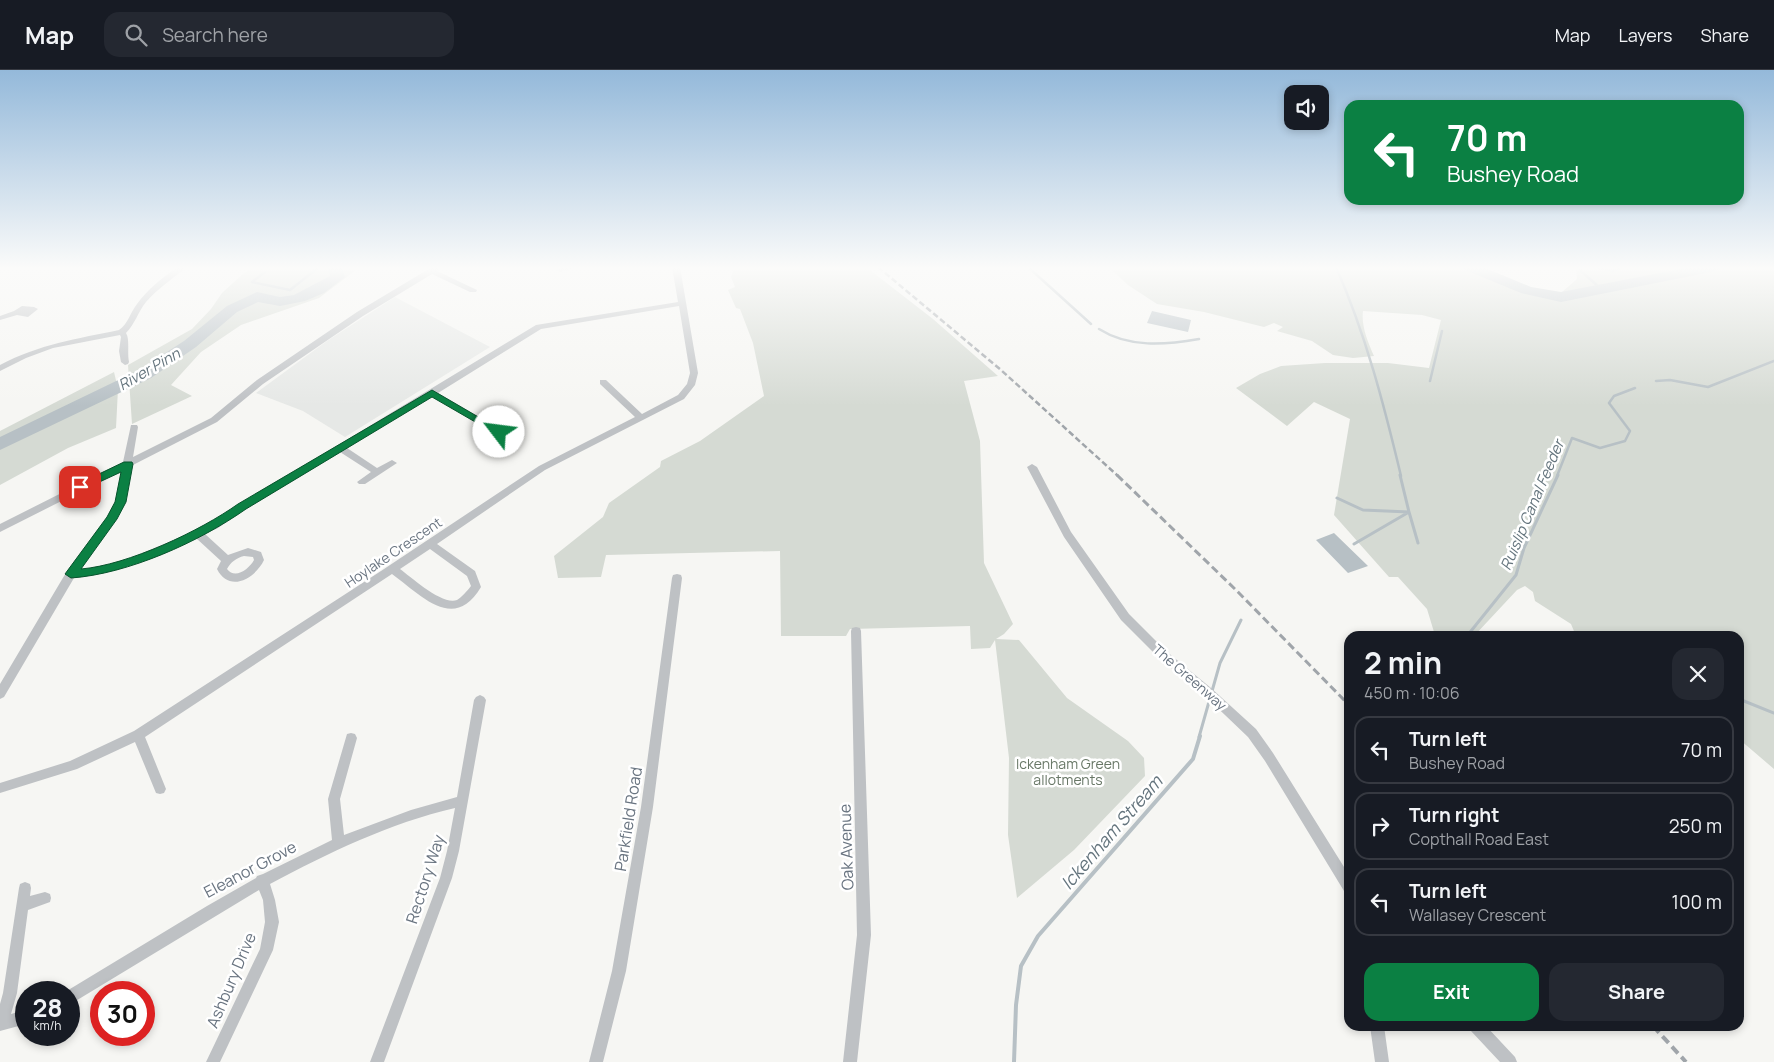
<!DOCTYPE html>
<meta charset="utf-8">
<style>
:root{--surface:#171b24;--page:#242831;--text:#f1f3f6;--muted:#9ea1a6;--line:#363941;--accent:#0b8043}
body{margin:0;font-family:Manrope,sans-serif;background:var(--page);color:var(--text);height:100vh;display:flex;flex-direction:column;font-size:19px;white-space:nowrap}
*{box-sizing:border-box;margin:0}
p{font-size:16px;color:var(--muted)}
.icon{flex:none;width:28px;height:28px;fill:none;stroke:currentColor;stroke-width:2;stroke-linecap:round;stroke-linejoin:round}
.map{position:relative;flex:1;overflow:hidden}
.details{position:absolute;left:1344px;top:561px;width:400px;height:400px;display:flex;flex-direction:column;background:var(--surface);border-radius:15px;box-shadow:0 2px 8px #0003}
.details>*{flex:none}
.top-card{position:absolute;left:1344px;top:30px;width:400px;height:105px;border-radius:15px;box-shadow:0 2px 8px #0003;background:#0b8043;color:#fff;overflow:hidden}
.tools{position:absolute;left:1284px;top:15px;display:grid;gap:10px}
.tools a{display:grid;place-items:center;width:45px;height:45px;border-radius:10px;background:var(--surface);box-shadow:0 2px 8px #0003;font-size:25px}
.speed{position:absolute;left:15px;top:911px;display:flex;gap:10px;font-size:25px;font-weight:700;text-align:center}
.speed>*{display:grid;place-content:center;width:65px;height:65px;border-radius:50%;background:var(--surface);box-shadow:0 2px 8px #0003;line-height:1}
.speed small{font-size:12px;font-weight:400}
.speed .limit{border:8px solid #d22;background:#fff;color:#111}
.pin{position:absolute;display:grid;place-items:center;width:42px;height:42px;color:#fff;margin:-21px;border-radius:10px;box-shadow:0 2px 8px #0006}
.me{position:absolute;width:55px;margin:-28px;rotate:300deg;stroke-linejoin:round;filter:drop-shadow(0 0 4px #0008)}
.turn{display:flex;align-items:center;gap:18px;height:105px;padding:0 20px;font-size:22px}
.turn .icon{width:65px;height:65px;stroke-width:2.5}
.turn b{display:block;font-size:35px;line-height:42px}
.round{display:grid;place-items:center;flex:none;width:52px;height:52px;border-radius:15px;background:var(--page)}
.overview{display:flex;align-items:center;justify-content:space-between;height:85px;padding:0 20px}
h1{font-size:30px;font-weight:700;line-height:38px}
.action{display:flex;gap:10px;margin-top:auto;padding:10px 20px}
.action a{flex:1;height:58px;border-radius:15px;background:var(--accent);color:#fff;font-size:20px;font-weight:700;line-height:58px;text-align:center}
.action a+a{background:var(--page);color:var(--text)}
ul{padding:0;list-style:none}
li{display:flex;align-items:center;gap:15px;height:68px;margin:0 10px 8px;padding:0 10px;border:2px solid var(--line);border-radius:15px}
li div{flex:1}
li b{display:block;font-size:19px}
li em{font-style:normal}
header{display:flex;align-items:center;gap:30px;box-sizing:border-box;height:70px;padding:0 25px;background:var(--surface);border-bottom:1px solid var(--line)}
header strong{font-size:24px}
nav{display:flex;gap:28px;margin-inline-start:auto;font-size:18px}
.search{width:350px;height:45px;background:var(--page);display:flex;align-items:center;gap:12px;box-sizing:border-box;padding:0 18px;border-radius:15px;color:var(--muted);font-size:19px}
.map>svg:first-child{display:block}
.built{fill:#e6e8e6}
.green{fill:#d5dad3}
.water{fill:#b7c0c5}
.lines{fill:none;stroke-linecap:round;stroke-linejoin:round}
.stream-far2{stroke:#b7c0c5;stroke-width:2.5}
.stream-far1{stroke:#b7c0c5;stroke-width:3}
.stream{stroke:#b7c0c5;stroke-width:4}
.river{fill:#b7c0c5;fill-rule:evenodd}
.minor{fill:#bec1c4;fill-rule:evenodd}
.rail-far2{stroke:#a0a5aa;stroke-width:2.5;stroke-dasharray:6 3;stroke-linecap:butt}
.rail-far1{stroke:#a0a5aa;stroke-width:3;stroke-dasharray:8 4;stroke-linecap:butt}
.rail{stroke:#a0a5aa;stroke-width:4;stroke-dasharray:9 5;stroke-linecap:butt}
.route{fill:#0b8043;stroke:#07532c}
.labels{text-anchor:middle;dominant-baseline:central;stroke-width:5;stroke-linejoin:round;paint-order:stroke}
.street-label{font-size:14px;fill:#697480;stroke:#fff}
.park-label{font-size:14px;fill:#697867;stroke:#fff}
.water-label{font-size:15px;font-style:italic;fill:#64747d;stroke:#fff}
.near-street-label{font-size:16px;fill:#697480;stroke:#fff}
.near-water-label{font-size:18px;font-style:italic;fill:#64747d;stroke:#fff}
</style>
<header>
<strong>Map</strong>
<div class="search"><svg class="icon" aria-label="search" viewBox="0 0 24 24"><circle cx="10" cy="10" r="6"/><path d="M15 15l6 6"/></svg>Search here</div>
<nav><a>Map</a><a>Layers</a><a>Share</a></nav>
</header>
<div class="map">
<svg width="1774" height="992" viewBox="0 0 1774 992">
<rect width="100%" height="100%" fill="#f6f6f3"/>
<path class="built" d="M 395,227 L 490,277 L 345,367 L 303,341 L 256,323 L 327,271 Z"/>
<path class="green" d="M 254,197 L 360,197 L 319,228 L 241,255 L 201,282 L 171,315 L 192,326 L 132,354 L 128,295 L 192,259 L 211,239 L 222,223 L 244,203 Z
M 734,197 L 866,197 L 933,249 L 998,306 L 964,311 L 980,371 L 984,493 L 1013,554 L 1004,564 L 996,569 L 1019,570 L 1067,628 L 1128,671 L 1144,688 L 1145,706 L 1074,780 L 1017,828 L 1008,765 L 1009,688 L 995,570 L 990,578 L 971,579 L 970,556 L 850,559 L 846,566 L 781,566 L 780,481 L 606,485 L 601,507 L 558,508 L 554,486 L 603,447 L 609,433 L 660,397 L 661,391 L 700,371 L 764,326 L 753,273 L 740,239 L 736,238 L 728,220 L 735,217 L 731,207 Z
M 1109,197 L 1478,197 L 1542,223 L 1562,222 L 1577,209 L 1576,197 L 1774,197 L 1774,699 L 1739,669 L 1739,566 L 1576,566 L 1571,554 L 1535,531 L 1533,522 L 1525,516 L 1517,520 L 1474,566 L 1440,566 L 1434,562 L 1427,539 L 1398,507 L 1389,507 L 1334,445 L 1350,349 L 1314,332 L 1287,356 L 1236,318 L 1260,304 L 1281,296 L 1325,293 L 1388,293 L 1429,298 L 1441,250 L 1422,245 L 1363,241 C 1361,256 1368,272 1374,286 L 1353,288 L 1333,285 L 1312,271 L 1277,261 L 1283,257 L 1274,253 L 1264,257 L 1204,242 L 1157,234 L 1128,215 Z
M 114,302 L 118,319 L 116,358 L 68,378 L 0,415 L 0,361 Z"/>
<path class="water" d="M 1152,241 L 1191,250 L 1188,262 L 1147,253 Z
M 1334,463 L 1368,496 L 1348,503 L 1316,470 Z"/>
<g class="lines">
<path class="stream-far2" d="M 1028,197 L 1091,254
M 1336,197 C 1366,265 1384,335 1401,406
M 1581,197 L 1580,200 L 1600,218
M 1594,197 L 1613,201 L 1622,197
M 265,202 L 252,212 L 290,220 L 319,197
M 1099,259 C 1129,278 1165,275 1199,269
M 1430,311 L 1442,261
M 1656,311 L 1670,310 L 1708,317 L 1774,291
M 1557,406 L 1572,368 L 1600,378 L 1625,371 L 1630,361 L 1609,333 L 1614,326 L 1635,318"/>
<path class="stream-far1" d="M 1337,428 L 1363,440 L 1409,442 L 1418,473
M 1354,474 L 1409,442 L 1400,405
M 1467,566 L 1516,505 L 1524,478 L 1558,405
M 1739,629 L 1774,643
M 1199,667 L 1220,593 L 1241,550"/>
<path class="stream" d="M 1014,992 L 1016,935 L 1021,896 L 1038,866 L 1193,689 L 1200,666"/>
<path class="river" d="M 328,197 L 342,197 L 345,207 L 324,223 L 305,231 L 280,236 L 258,232 L 237,242 L 196,277 L 151,308 L 0,380 L 0,367 L 139,300 L 184,271 L 227,236 L 257,222 L 280,227 L 294,225 L 330,206 Z
M 1463,197 L 1483,197 L 1531,217 L 1561,222 L 1691,197 L 1723,197 L 1716,201 L 1561,232 L 1521,223 L 1465,200 Z"/>
<path class="minor" d="M 178,197 L 186,197 C 173,209 158,218 146,232 C 138,242 135,254 126,263 C 130,269 127,283 129,292 L 128,294 L 125,295 L 121,292 L 119,281 L 121,267 L 120,265 L 53,278 L 26,288 L 0,301 L 0,295 C 40,274 76,269 119,260 C 128,254 130,243 137,234 C 148,219 162,208 178,197 Z
M 432,197 L 441,197 L 437,201 L 477,220 L 476,222 L 470,222 L 432,204 L 363,246 L 263,314 L 217,352 L 131,396 L 125,432 L 114,451 L 80,499 L 95,498 L 128,489 L 212,454 L 239,435 L 536,255 L 678,232 L 672,197 L 680,197 L 698,303 L 695,315 L 684,329 L 545,400 L 437,474 L 475,501 L 481,517 C 454,563 421,525 392,504 L 145,667 L 166,719 L 164,723 L 160,724 L 156,723 L 135,672 L 77,699 L 0,723 L 0,713 L 70,691 L 134,661 L 381,501 L 539,396 L 635,347 L 600,314 L 600,310 L 606,310 L 642,344 L 678,325 L 687,314 L 690,303 L 679,236 L 541,259 L 438,323 L 502,360 L 503,362 L 502,364 L 496,364 L 432,326 L 347,378 L 377,398 L 392,390 L 397,393 L 365,414 L 359,414 L 357,412 L 371,402 L 340,382 L 245,439 L 218,458 L 205,464 L 228,485 L 248,478 L 261,482 L 264,490 C 255,509 229,523 217,499 L 221,491 L 196,468 C 156,485 118,504 74,508 L 4,627 L 0,629 L 0,614 L 67,501 L 107,447 L 115,432 L 121,401 L 0,462 L 0,454 L 123,392 L 131,355 L 137,355 L 138,357 L 133,387 L 211,348 L 257,310 L 357,242 ZM 430,479 L 467,506 L 471,516 C 467,521 462,527 457,530 C 443,536 411,507 400,499 ZM 244,486 L 253,487 L 254,490 C 249,499 235,510 227,499 C 231,492 236,488 244,486 Z
M 562,197 L 578,197 L 560,202 L 556,200 Z
M 22,236 L 34,237 L 38,239 L 28,247 L 17,245 L 0,250 L 0,246 L 14,241 Z
M 1032,394 L 1037,397 L 1071,462 L 1129,544 L 1166,581 L 1211,618 L 1256,659 L 1273,683 L 1349,805 L 1349,823 L 1344,821 L 1265,691 L 1248,667 L 1203,624 L 1158,587 L 1121,550 L 1064,467 L 1027,397 Z
M 677,504 L 681,505 L 682,508 L 653,737 L 626,901 L 603,992 L 589,992 L 612,901 L 641,737 L 672,508 L 673,505 Z
M 856,557 L 860,558 L 861,561 L 871,865 L 857,992 L 843,992 L 857,865 L 851,561 L 852,558 Z
M 480,625 L 484,627 L 486,630 L 459,781 L 452,808 L 384,992 L 370,992 L 440,808 L 447,781 L 455,738 C 390,753 328,783 270,814 L 275,830 L 279,852 L 273,880 L 220,992 L 206,992 L 260,879 L 265,852 L 263,830 L 259,820 L 69,935 L 69,922 L 65,922 L 207,836 L 256,808 L 257,806 L 263,804 L 332,770 L 328,729 L 347,664 L 351,663 L 355,664 L 357,668 L 340,729 L 344,765 L 411,740 L 457,727 L 474,630 L 476,627 Z
M 25,812 L 30,814 L 31,818 L 30,826 L 45,822 L 50,824 L 51,828 L 50,832 L 28,840 L 17,923 L 11,944 L 26,940 L 26,954 L 0,961 L 0,934 L 3,923 L 19,818 L 20,814 Z
M 1370,956 L 1384,956 L 1389,992 L 1375,992 Z
M 1469,956 L 1486,956 L 1515,987 L 1517,992 L 1500,992 L 1471,961 Z"/>
<path class="rail-far2" d="M 878,197 L 1001,300 L 1118,406"/>
<path class="rail-far1" d="M 1117,405 L 1236,520 L 1349,635"/>
<path class="rail" d="M 1653,956 L 1686,992"/>
</g>
<linearGradient id="sky" x2="0" y2="1"><stop stop-color="#94b9da"/><stop offset="0.59" stop-color="#fbfbfa"/><stop offset="1" stop-color="#fbfbfa" stop-opacity="0"/></linearGradient>
<rect width="1774" height="336" fill="url(#sky)"/>
<path class="route" d="M 432,320 L 504,362 L 503,364 L 496,364 L 432,327 L 246,439 C 199,472 128,504 71,508 L 65,504 L 107,447 L 115,432 L 121,402 L 80,421 L 74,417 L 76,415 L 124,392 L 132,392 L 133,394 L 126,432 L 117,449 L 81,499 C 128,495 200,461 238,434 Z"/>
<g class="labels">
<g class="street-label">
<text transform="translate(393 482) rotate(-34)">Hoylake Crescent</text>
<text transform="translate(1190 607) rotate(41)">The Greenway</text>
</g>
<g class="park-label">
<text x="1068" y="693">Ickenham Green<tspan x="1068" dy="16">allotments</tspan></text>
</g>
<g class="water-label">
<text transform="translate(149 299) rotate(-30)">River Pinn</text>
<text transform="translate(1532 435) rotate(-67)">Ruislip Canal Feeder</text>
</g>
<g class="near-street-label">
<text transform="translate(628 749) rotate(-81)">Parkfield Road</text>
<text transform="translate(846 777) rotate(-92)">Oak Avenue</text>
<text transform="translate(250 799) rotate(-28)">Eleanor Grove</text>
<text transform="translate(425 809) rotate(-72)">Rectory Way</text>
<text transform="translate(231 910) rotate(-67)">Ashbury Drive</text>
</g>
<g class="near-water-label">
<text transform="translate(1111 762) rotate(-49)">Ickenham Stream</text>
</g>
</g>
</svg>
<div class="tools">
<a><svg class="icon" aria-label="sound" viewBox="0 0 24 24"><path d="M4 9h4l5-4v14l-5-4H4zM17 9q2 3 0 6"/></svg></a>
</div>
<div class="speed"><div>28<small>km/h</small></div><div class="limit">30</div></div>
<div class="pin" style="left:80px;top:417px;background:#d93025"><svg class="icon" aria-label="arrive" viewBox="0 0 24 24"><path d="M6 21V4h12l-3 4 3 4H6"/></svg></div>
<svg class="me" style="left:499px;top:362px" viewBox="-20 -20 40 40"><circle r="19" fill="#fff"/><path d="M0-13L10 11 0 6-10 11z" fill="#0b8043"/></svg>
<div class="top-card">
<div class="turn"><svg class="icon" aria-label="left" viewBox="0 0 24 24"><path d="M17 20v-9H6M10 6l-5 5 5 5"/></svg><div><b>70 m</b>Bushey Road</div></div>
</div>
<section class="details">
<div class="overview"><div><h1>2 min</h1><p>450 m · 10:06</p></div><a class="round"><svg class="icon" aria-label="close" viewBox="0 0 24 24"><path d="M6 6l12 12M18 6L6 18"/></svg></a></div>
<ul>
<li><svg class="icon" aria-label="left" viewBox="0 0 24 24"><path d="M17 20v-9H6M10 6l-5 5 5 5"/></svg><div><b>Turn left</b><p>Bushey Road</p></div><em>70 m</em></li>
<li><svg class="icon" aria-label="right" viewBox="0 0 24 24"><path d="M7 20v-9h11M14 6l5 5-5 5"/></svg><div><b>Turn right</b><p>Copthall Road East</p></div><em>250 m</em></li>
<li><svg class="icon" aria-label="left" viewBox="0 0 24 24"><path d="M17 20v-9H6M10 6l-5 5 5 5"/></svg><div><b>Turn left</b><p>Wallasey Crescent</p></div><em>100 m</em></li>
</ul>
<div class="action"><a>Exit</a><a>Share</a></div>
</section>
</div>
